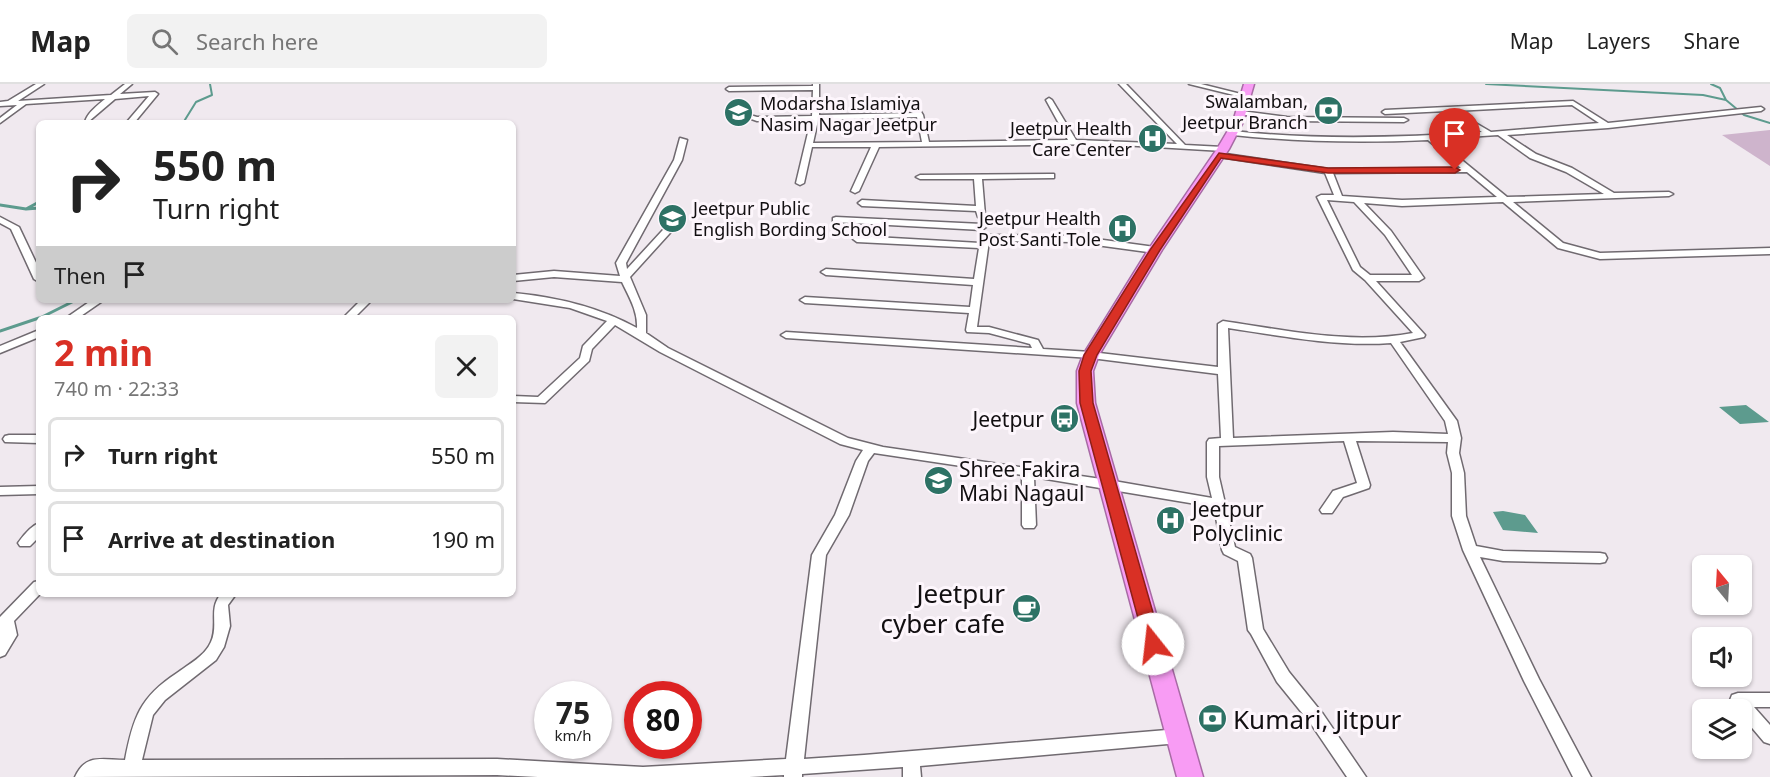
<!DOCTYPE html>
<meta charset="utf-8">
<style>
:root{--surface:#fff;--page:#f2f2f2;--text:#222;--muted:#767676;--line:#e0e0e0;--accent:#d93025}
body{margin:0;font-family:"Noto Sans",sans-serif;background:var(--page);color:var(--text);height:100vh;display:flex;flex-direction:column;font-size:22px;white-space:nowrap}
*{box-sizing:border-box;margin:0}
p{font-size:20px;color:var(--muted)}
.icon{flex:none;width:33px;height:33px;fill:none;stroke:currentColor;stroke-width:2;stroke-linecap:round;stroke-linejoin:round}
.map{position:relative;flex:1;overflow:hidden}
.details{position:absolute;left:36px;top:231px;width:480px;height:282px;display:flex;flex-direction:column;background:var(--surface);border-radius:9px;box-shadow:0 2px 4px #0004}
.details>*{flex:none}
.banner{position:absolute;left:36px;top:36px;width:480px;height:183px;border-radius:9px;box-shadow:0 2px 4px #0004;background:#fff;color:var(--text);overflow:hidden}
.needle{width:39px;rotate:342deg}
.tools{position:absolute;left:1692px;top:471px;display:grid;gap:12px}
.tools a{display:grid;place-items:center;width:60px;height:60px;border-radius:9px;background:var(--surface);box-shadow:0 2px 4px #0004;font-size:30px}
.speed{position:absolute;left:534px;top:597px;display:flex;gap:12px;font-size:30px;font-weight:700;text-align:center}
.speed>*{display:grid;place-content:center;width:78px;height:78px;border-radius:50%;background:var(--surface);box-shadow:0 2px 4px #0004;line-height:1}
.speed small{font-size:15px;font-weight:400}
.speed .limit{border:9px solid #d22;background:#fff;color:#111}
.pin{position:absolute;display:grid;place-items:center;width:51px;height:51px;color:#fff;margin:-62px -26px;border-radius:50% 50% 50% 0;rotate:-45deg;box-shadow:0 0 6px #0007}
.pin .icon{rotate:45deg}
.me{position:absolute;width:66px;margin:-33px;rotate:344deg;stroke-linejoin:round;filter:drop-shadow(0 0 4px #0008)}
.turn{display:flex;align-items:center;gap:21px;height:126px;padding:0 18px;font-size:27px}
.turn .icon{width:78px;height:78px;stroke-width:2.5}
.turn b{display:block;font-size:42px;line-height:51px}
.then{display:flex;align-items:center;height:57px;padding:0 18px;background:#0003;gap:12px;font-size:22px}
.round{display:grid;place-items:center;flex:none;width:63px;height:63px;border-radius:9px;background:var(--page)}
.headline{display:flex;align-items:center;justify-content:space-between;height:102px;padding:0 18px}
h1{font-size:36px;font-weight:700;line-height:45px;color:var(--accent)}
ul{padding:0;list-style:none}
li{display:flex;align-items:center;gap:18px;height:75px;margin:0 12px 9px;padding:0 6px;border:3px solid var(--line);border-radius:9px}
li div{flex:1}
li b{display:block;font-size:22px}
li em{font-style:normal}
header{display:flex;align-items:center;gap:36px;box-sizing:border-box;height:84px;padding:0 30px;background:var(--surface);border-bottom:2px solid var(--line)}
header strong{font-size:28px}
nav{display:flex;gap:33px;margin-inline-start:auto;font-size:21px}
.search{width:420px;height:54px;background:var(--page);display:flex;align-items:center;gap:15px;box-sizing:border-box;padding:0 21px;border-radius:9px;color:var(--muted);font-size:22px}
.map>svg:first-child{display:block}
.green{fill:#ceb4cc}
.water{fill:#5d9b8e}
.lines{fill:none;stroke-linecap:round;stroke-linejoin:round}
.stream-far1{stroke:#5d9b8e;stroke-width:2}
.stream{stroke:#5d9b8e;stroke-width:3}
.minor-casing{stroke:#706a70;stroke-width:3}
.highway-casing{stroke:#a86ba5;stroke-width:3}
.minor{fill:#fff;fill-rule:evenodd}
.highway{fill:#f89cf4;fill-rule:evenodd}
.route{fill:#d93025;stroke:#8d1f18;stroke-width:1.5}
.labels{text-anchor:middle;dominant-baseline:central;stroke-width:6;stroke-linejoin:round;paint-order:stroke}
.far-poi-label{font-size:18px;fill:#120f11;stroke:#fdf6fc;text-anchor:end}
.poi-label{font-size:21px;fill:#120f11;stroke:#fdf6fc;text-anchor:start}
.near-poi-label{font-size:26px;fill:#120f11;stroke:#fdf6fc;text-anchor:end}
</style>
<header>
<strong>Map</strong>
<div class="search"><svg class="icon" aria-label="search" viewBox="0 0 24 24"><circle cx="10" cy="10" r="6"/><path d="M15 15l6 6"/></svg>Search here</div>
<nav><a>Map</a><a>Layers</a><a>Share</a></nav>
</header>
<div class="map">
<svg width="1770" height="693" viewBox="0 0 1770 693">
<rect width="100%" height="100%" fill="#f0e9ef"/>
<path class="green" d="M 1770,46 L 1770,82 L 1722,51 Z"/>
<path class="water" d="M 1746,321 L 1769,338 L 1740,340 L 1719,323 Z
M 1503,427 L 1525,431 L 1538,449 L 1503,446 L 1493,428 Z"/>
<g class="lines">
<path class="stream-far1" d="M 1486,0 L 1703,11 L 1726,16 L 1744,31 L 1770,39
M 1711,0 L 1720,4 L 1726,16
M 183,39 L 196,18 L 212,11 L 210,0"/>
<path class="stream" d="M 39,118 L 26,125 L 39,124
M 0,121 L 26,125
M 40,234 L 76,216
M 0,247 L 39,234"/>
<defs>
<path id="minor" d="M 36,0 L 44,0 L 18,17 L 111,11 L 125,0 L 132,0 L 120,10 L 155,8 L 158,10 L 134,39 L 126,39 L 149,12 L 115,15 L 88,38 L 85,38 C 87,29 98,21 105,15 L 26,20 L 0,39 L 0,34 L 17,21 L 0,22 L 0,18 L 8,17 Z
M 813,0 L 819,0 L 819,31 L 915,29 L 908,16 L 913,15 L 923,31 L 929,58 L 1068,56 L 1046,16 L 1049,14 L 1052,16 L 1076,56 L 1177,60 L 1119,0 L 1126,0 L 1185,61 L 1223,63 L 1227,65 L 1223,67 L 1104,60 L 879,63 L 859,107 L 855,109 L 851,107 L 871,63 L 812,63 L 804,99 L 800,101 L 796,99 L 811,36 L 757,37 L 740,31 L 743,29 L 757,33 L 812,32 L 813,6 L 729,7 L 726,5 L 729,3 L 813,2 ZM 917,33 L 922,58 L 813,59 L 818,36 Z
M 1189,0 L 1201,0 L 1249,12 L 1246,14 Z
M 1573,17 L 1608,39 L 1761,23 L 1764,25 L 1761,27 L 1608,44 L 1507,51 L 1536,70 L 1572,84 L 1614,109 L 1669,108 L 1673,110 L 1669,112 L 1513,118 L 1563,159 L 1600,169 L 1770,164 L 1770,170 L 1600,175 L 1558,164 L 1503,118 L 1402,122 L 1364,119 L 1391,147 L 1424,194 L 1419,197 L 1376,197 L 1425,251 L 1424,253 L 1400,258 L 1457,337 L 1461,354 L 1459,369 L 1464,389 L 1466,432 L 1476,462 L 1503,467 L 1600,469 L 1605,470 L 1607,474 L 1605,478 L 1600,479 L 1503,477 L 1480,473 L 1539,595 L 1591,693 L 1573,693 L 1524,597 L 1463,466 L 1452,432 L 1452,389 L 1447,369 L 1448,358 L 1356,357 L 1370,401 L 1369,404 L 1343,413 L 1332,429 L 1322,429 L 1320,426 L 1333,407 L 1357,399 L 1344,357 L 1219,362 L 1219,393 L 1235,463 L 1250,470 L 1252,474 L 1263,545 L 1289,588 L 1323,630 L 1366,693 L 1347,693 L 1311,640 L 1277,598 L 1251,550 L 1248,546 L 1238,477 L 1224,470 L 1222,466 L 1214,423 L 1034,393 L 1036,441 L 1034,444 L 1024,444 L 1022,441 L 1022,391 L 874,369 L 868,377 L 849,431 L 826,471 L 804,675 L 864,671 L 1179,645 L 1185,647 L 1187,652 L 1185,657 L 1179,659 L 920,682 L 921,693 L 903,693 L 903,683 L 802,690 L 802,693 L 784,693 L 784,691 L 749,693 L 538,693 L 497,691 L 75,693 C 86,669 102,676 125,676 C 133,634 140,613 177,589 C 189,580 205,572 211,558 C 219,541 208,525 221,510 L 236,510 L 228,521 L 230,542 L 224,563 L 216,576 L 165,616 L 153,631 L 142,676 L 497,675 L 643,683 L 786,675 L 812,471 L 835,431 L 856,377 L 863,366 L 840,360 L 660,268 L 615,241 L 592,265 L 589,277 L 545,319 L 513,318 L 513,312 L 538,313 L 580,274 L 583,262 L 607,237 L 570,224 L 513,215 L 513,209 C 556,213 599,223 637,244 C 638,227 629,213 622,198 L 554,193 L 513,197 L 513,191 L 554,187 L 620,192 L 616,179 L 674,76 L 680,54 L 687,56 L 682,76 L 626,179 L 627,185 L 673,135 L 679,135 L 679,139 L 630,193 L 646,231 L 646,249 L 668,264 L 848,354 L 883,363 L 1108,396 L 1212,414 L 1207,393 L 1207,358 L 1209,355 L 1221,354 L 1218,290 L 1091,274 L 786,254 L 781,251 L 786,248 L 1032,264 L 1030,260 L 989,249 L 967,248 L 966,246 L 969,229 L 805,219 L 800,216 L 805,213 L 970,223 L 973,201 L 826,191 L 821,188 L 826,185 L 974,195 L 979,164 L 857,158 L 853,155 L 857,152 L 980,159 L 981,154 L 985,151 L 1074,152 L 1155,163 L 1160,166 L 1155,169 L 1074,158 L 989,157 L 977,243 L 989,243 L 1038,256 L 1043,265 L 1091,268 L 1218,283 L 1218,240 L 1223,237 C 1285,246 1350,261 1413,249 L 1365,196 L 1353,186 L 1317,113 L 1321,111 L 1334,111 L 1325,89 L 1219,73 L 1215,71 L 1219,69 L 1328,85 L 1461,84 L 1428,56 C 1362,59 1298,58 1233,51 L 1229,49 L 1233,47 C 1316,56 1398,54 1482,48 L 1447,27 L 1385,30 L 1382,28 L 1385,26 ZM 1572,21 L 1599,39 L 1491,48 L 1455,27 ZM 1498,51 L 1530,74 L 1566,88 L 1604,110 L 1507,113 L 1436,55 ZM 1467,88 L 1497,113 L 1402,116 L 1342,112 L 1333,89 ZM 1327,116 L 1354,118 L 1385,151 L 1412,191 L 1370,191 L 1360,183 ZM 1228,244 C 1282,252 1336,263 1391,259 L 1445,337 L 1448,350 L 1393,348 L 1233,354 Z
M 1241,27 L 1287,33 L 1404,34 L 1408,36 L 1404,38 L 1287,37 L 1239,30 L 1239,28 Z
M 1051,90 L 1054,90 L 1054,94 L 982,95 L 985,131 L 981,134 L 978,133 L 976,127 L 862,122 L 858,119 L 862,116 L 976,122 L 974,95 L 920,95 L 916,93 L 920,91 Z
M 0,133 L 19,143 L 39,185 L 39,198 L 34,195 L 11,145 L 0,139 Z
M 836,133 L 982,140 L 986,143 L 982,146 L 833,138 L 833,134 Z
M 92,216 L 104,216 L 78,234 L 66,234 Z
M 361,216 L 372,216 L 354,234 L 343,234 Z
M 39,246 L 39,253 L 0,269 L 0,262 Z
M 9,351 L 39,351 L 39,359 L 5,358 L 3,355 L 5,352 Z
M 39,402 L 39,410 L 0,411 L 0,403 Z
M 39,439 L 39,453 L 30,462 L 20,462 L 18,459 C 23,452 31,442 39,439 Z
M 39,497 L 40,510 L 14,537 L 17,551 L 5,571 L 0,573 L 0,533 L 34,498 Z
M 1738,609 L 1770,609 L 1770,623 L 1754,623 L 1770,641 L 1770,660 L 1764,658 L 1742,632 L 1742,626 L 1736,626 L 1730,616 L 1732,611 Z"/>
<path id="highway" d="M 1244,0 L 1254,0 L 1243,38 L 1229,65 L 1162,166 L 1099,271 L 1093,287 L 1095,319 L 1203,693 L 1177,693 L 1077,319 L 1077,287 L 1083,271 L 1148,166 L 1217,65 L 1233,38 Z"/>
</defs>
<use href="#minor" class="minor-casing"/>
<use href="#highway" class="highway-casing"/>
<use href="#minor" class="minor"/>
<use href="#highway" class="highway"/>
</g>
<path class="route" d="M 1219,69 L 1328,84 L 1455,83 L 1460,86 L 1455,89 L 1328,89 L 1221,74 L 1160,166 L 1097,271 L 1091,287 L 1093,319 L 1162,560 L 1160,565 L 1147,565 L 1145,560 L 1080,319 L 1079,287 L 1084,271 L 1150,166 Z"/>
<defs>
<symbol id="bank-disc" viewBox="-11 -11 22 22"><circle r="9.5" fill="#2d7265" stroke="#fdf6fc"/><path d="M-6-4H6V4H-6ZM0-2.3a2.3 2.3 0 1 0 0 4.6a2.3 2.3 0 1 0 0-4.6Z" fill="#fff"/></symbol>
<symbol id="school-disc" viewBox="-11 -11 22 22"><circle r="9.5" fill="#2d7265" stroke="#fdf6fc"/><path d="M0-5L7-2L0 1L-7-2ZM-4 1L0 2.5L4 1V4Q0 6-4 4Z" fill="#fff"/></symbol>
<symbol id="hospital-disc" viewBox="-11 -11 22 22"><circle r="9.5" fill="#2d7265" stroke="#fdf6fc"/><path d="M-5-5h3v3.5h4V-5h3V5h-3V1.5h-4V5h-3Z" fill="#fff"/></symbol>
<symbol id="bus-disc" viewBox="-11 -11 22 22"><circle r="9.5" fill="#2d7265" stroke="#fdf6fc"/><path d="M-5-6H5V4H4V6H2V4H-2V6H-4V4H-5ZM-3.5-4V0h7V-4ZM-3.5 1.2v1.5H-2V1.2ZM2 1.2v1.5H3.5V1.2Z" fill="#fff"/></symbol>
<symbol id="cafe-disc" viewBox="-11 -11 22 22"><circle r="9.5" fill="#2d7265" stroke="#fdf6fc"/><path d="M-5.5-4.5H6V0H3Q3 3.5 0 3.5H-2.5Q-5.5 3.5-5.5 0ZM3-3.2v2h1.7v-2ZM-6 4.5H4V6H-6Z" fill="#fff"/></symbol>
</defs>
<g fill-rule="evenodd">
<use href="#bank-disc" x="1312" y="10" width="33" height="33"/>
<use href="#school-disc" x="722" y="12" width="33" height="33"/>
<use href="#hospital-disc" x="1136" y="38" width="33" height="33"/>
<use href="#school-disc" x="656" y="118" width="33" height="33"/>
<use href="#hospital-disc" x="1106" y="128" width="33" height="33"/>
<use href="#bus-disc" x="1048" y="318" width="33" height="33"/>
<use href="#school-disc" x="922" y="380" width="33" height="33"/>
<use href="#hospital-disc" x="1154" y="420" width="33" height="33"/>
<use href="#cafe-disc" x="1010" y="508" width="33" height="33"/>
<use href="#bank-disc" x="1196" y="618" width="33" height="33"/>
</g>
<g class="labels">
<g class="far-poi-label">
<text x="1308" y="17">Swalamban,<tspan x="1308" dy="21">Jeetpur Branch</tspan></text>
<text x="760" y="19" text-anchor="start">Modarsha Islamiya<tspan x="760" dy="21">Nasim Nagar Jeetpur</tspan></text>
<text x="1132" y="44">Jeetpur Health<tspan x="1132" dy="21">Care Center</tspan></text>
<text x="693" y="124" text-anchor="start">Jeetpur Public<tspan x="693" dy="21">English Bording School</tspan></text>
<text x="1101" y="134">Jeetpur Health<tspan x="1101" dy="21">Post Santi Tole</tspan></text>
</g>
<g class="poi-label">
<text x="1044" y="335" text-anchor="end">Jeetpur</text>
<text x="959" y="385">Shree Fakira<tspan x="959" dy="24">Mabi Nagaul</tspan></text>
<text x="1192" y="425">Jeetpur<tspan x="1192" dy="24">Polyclinic</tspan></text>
</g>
<g class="near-poi-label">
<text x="1005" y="509">Jeetpur<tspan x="1005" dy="30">cyber cafe</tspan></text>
<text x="1233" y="635" text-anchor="start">Kumari, Jitpur</text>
</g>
</g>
</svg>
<div class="tools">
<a><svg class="needle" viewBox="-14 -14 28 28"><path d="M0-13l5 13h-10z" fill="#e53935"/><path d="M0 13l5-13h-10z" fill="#767676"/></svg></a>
<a><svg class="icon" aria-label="sound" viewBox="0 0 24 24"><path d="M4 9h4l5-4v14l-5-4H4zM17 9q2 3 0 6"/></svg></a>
<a><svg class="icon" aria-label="layers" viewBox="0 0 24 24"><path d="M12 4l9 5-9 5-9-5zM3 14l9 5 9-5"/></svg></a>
</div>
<div class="speed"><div>75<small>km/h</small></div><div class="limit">80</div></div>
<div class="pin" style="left:1455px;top:86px;background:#d93025"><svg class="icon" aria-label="arrive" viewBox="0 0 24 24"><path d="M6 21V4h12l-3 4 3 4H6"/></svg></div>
<svg class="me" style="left:1153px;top:560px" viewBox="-20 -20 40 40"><circle r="19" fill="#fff"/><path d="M0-13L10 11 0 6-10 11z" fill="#d93025"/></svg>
<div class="banner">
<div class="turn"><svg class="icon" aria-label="right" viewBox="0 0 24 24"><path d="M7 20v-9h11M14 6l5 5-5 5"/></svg><div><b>550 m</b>Turn right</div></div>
<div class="then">Then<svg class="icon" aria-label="arrive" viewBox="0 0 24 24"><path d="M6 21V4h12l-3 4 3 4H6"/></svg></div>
</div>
<section class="details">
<div class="headline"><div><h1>2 min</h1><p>740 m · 22:33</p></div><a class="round"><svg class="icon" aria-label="close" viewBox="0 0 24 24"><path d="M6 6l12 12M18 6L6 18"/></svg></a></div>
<ul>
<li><svg class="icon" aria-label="right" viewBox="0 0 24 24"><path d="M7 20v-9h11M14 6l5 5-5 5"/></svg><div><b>Turn right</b></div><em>550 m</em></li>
<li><svg class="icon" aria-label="arrive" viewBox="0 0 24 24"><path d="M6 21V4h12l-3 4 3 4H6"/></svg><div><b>Arrive at destination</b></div><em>190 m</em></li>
</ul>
</section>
</div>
